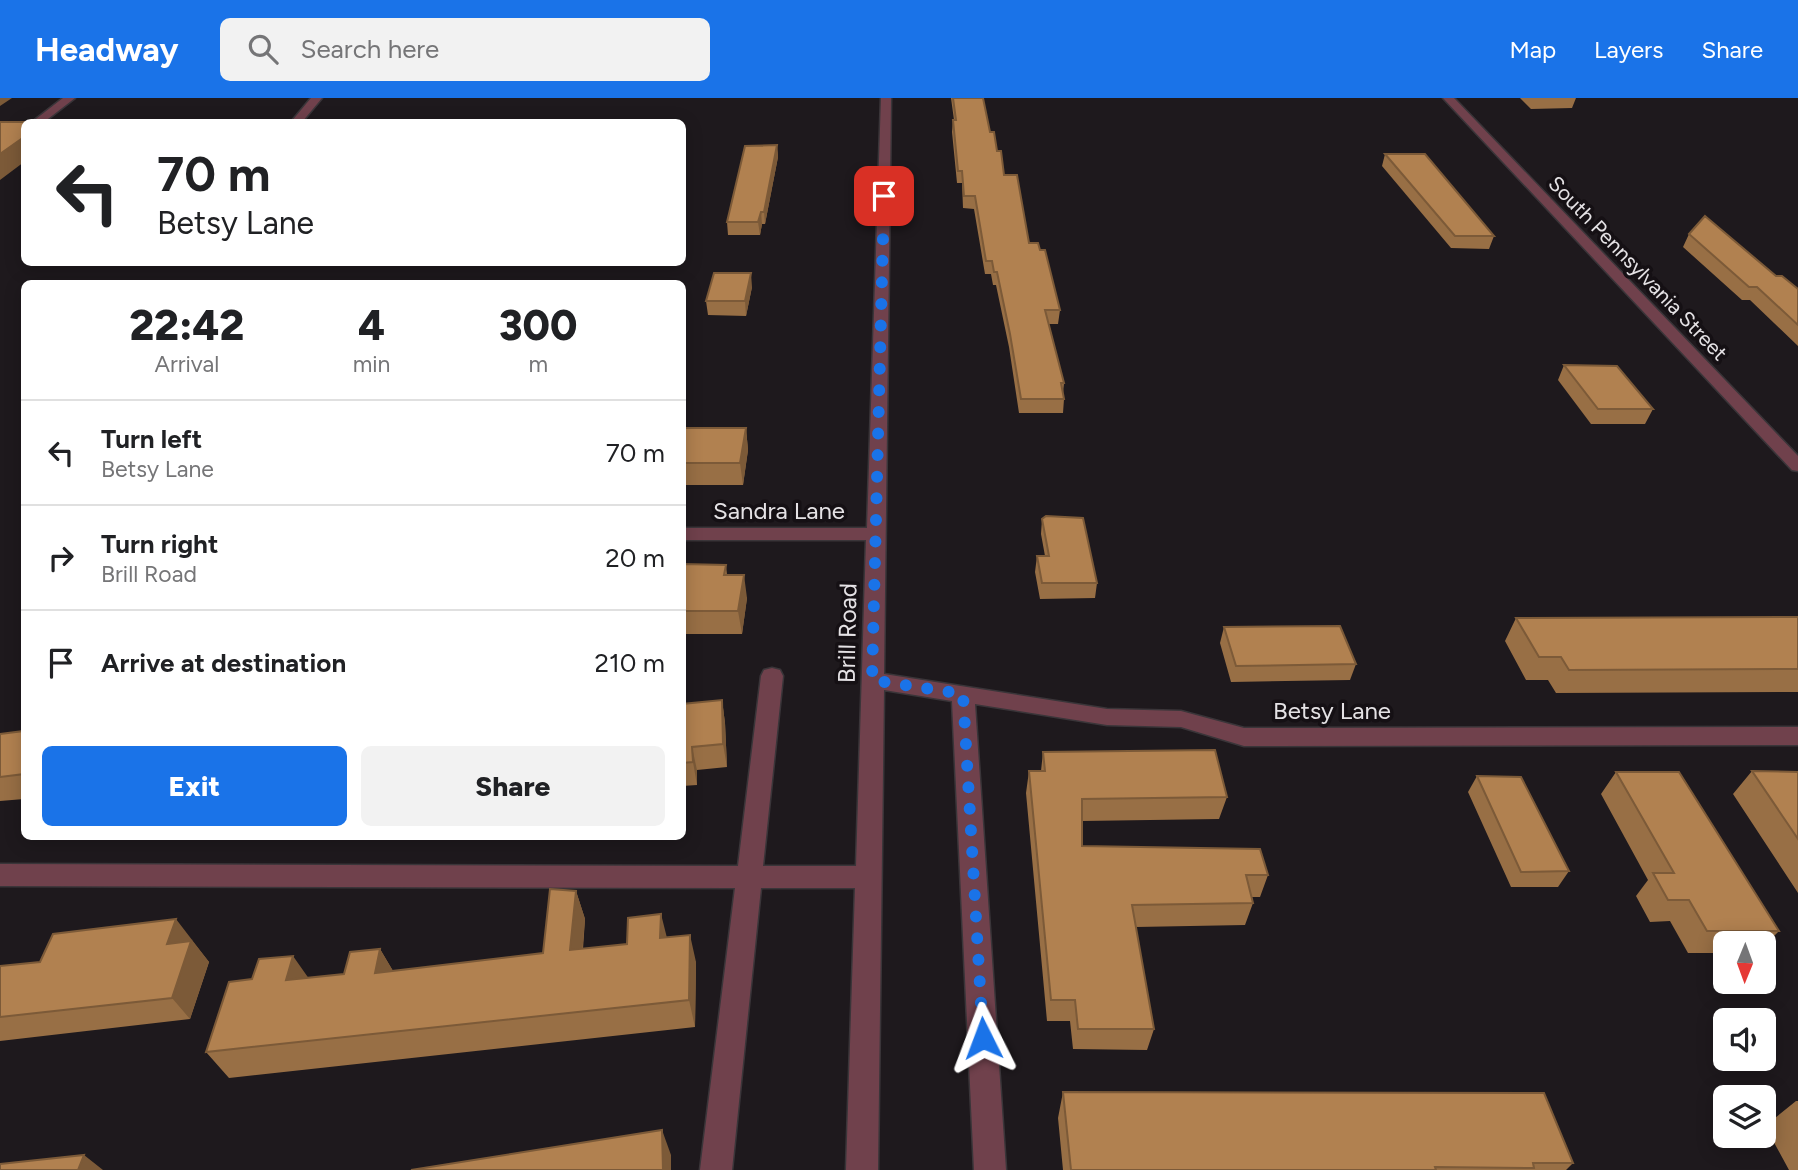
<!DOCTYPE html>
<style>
:root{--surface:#fff;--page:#f2f2f2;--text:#202124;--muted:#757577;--line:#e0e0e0;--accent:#1a73e8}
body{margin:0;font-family:Figtree,sans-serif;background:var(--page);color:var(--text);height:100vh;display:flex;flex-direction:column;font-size:26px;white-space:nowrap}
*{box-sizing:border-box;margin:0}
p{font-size:23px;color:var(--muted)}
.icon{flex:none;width:38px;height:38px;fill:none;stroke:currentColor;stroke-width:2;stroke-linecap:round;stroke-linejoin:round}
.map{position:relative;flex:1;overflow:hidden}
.details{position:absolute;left:21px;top:182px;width:665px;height:560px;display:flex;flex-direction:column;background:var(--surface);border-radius:10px;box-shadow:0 4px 18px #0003}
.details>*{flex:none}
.hud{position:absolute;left:21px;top:21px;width:665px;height:147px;border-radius:10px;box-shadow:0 4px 18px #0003;background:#fff;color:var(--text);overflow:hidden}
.needle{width:46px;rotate:181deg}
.fabs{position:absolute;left:1713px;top:833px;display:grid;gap:14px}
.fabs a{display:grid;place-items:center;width:63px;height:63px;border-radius:10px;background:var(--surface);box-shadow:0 4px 18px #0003;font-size:35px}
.pin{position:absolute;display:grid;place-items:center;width:60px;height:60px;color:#fff;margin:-30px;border-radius:14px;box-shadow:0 4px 10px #0006}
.me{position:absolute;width:77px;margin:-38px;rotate:357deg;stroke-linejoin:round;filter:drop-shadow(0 0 5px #0008)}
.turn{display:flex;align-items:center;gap:24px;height:147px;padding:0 21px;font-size:32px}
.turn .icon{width:91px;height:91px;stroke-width:2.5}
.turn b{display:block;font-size:49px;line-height:60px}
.eta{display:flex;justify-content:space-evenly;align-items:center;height:119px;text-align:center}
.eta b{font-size:42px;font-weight:800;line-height:49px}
.cta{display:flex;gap:14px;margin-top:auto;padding:14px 21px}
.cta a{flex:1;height:80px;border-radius:10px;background:var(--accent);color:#fff;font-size:28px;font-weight:800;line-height:80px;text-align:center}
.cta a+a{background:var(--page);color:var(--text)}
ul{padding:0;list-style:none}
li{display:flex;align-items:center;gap:21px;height:105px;padding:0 21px;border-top:2px solid var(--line)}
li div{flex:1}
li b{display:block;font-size:26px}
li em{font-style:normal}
header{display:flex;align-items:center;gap:42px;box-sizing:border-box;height:98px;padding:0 35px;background:var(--accent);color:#fff}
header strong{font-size:33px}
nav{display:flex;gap:38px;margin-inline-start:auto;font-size:24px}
.search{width:490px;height:63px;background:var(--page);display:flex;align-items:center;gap:18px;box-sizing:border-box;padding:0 24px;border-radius:10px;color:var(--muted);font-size:26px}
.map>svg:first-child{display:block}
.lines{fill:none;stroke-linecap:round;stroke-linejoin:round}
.street-casing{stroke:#3a3539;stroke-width:3}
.street{fill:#70414c;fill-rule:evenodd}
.wall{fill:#986f45}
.shaded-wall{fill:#7c5a38}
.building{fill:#b18150;stroke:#7c5a38;stroke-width:2}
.route{stroke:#1a73e8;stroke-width:12;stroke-dasharray:0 21.6}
.labels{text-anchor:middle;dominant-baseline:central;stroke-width:7;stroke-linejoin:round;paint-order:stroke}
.far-street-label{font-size:21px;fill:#e5e2e5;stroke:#151014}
.street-label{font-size:24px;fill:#e5e2e5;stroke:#151014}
</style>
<header>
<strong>Headway</strong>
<div class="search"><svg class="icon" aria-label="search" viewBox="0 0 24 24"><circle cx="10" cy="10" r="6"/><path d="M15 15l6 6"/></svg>Search here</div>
<nav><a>Map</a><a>Layers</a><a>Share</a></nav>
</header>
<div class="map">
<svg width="1798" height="1072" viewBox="0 0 1798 1072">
<rect width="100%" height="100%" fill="#1e191d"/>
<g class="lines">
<defs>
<path id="street" d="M 63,0 L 75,0 L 44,24 L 32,24 Z
M 311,0 L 322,0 L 302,24 L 291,24 Z
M 881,0 L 891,0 L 884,576 L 1107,611 L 1181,613 L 1244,630 L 1798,629 L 1798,647 L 1244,648 L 1181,629 L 1107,627 L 975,606 L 1006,1072 L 974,1072 L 952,603 L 884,592 L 878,1072 L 846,1072 L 855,790 L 761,790 L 732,1072 L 700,1072 L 735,790 L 0,788 L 0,766 L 738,768 L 761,578 L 764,572 L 772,570 L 780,572 L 783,578 L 763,768 L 856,768 L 866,442 L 682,442 L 682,430 L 867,430 Z
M 1443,0 L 1454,0 L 1798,358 L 1798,373 L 1792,372 Z"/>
</defs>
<use href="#street" class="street-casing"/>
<use href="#street" class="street"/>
</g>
<path class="wall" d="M 951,0 L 983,0 L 990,34 L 1004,77 L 1029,145 L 1060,212 L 1058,226 L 1049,226 L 1064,285 L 1063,295 L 1064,301 L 1063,315 L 1019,315 L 1009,249 L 996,187 L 993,187 L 991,176 L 985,176 L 974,111 L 963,110 L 962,85 L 957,85 L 952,34 L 953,22 L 954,22 Z
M 1520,0 L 1576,0 L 1572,10 L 1531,11 Z
M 777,47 L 778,59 L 765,126 L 762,126 L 760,137 L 728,137 L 727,124 Z
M 1385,56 L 1494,138 L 1489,151 L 1451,150 L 1382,68 Z
M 1689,136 L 1776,178 L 1798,191 L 1798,248 L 1750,202 L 1742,202 L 1683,149 Z
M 752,189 L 746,218 L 708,217 L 706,203 Z
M 1564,267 L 1653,311 L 1645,326 L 1591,326 L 1558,282 Z
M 682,330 L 746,330 L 748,352 L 743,387 L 682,387 Z
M 1042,421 L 1097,485 L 1095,500 L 1040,501 L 1035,474 L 1037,458 L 1045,458 L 1041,436 Z
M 682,466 L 726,467 L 727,477 L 747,500 L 742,536 L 682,536 Z
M 1798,519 L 1798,594 L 1556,595 L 1548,582 L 1526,582 L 1505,543 L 1516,520 Z
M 1224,529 L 1356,566 L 1350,582 L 1231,584 L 1220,545 Z
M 722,602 L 725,625 L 727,669 L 697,672 L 697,687 L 682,688 L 682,606 Z
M 24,633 L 24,701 L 0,703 L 0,636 Z
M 1043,654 L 1227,699 L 1219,721 L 1082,723 L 1082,748 L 1268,777 L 1260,799 L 1252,799 L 1253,805 L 1245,827 L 1136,829 L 1154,931 L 1147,952 L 1073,951 L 1070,923 L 1047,923 L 1026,695 L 1029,673 L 1041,673 Z
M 1752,673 L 1798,674 L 1798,795 L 1733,696 Z
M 1616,674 L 1779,833 L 1764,848 L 1764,845 L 1726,845 L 1726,855 L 1688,855 L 1670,823 L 1650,824 L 1636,798 L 1648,782 L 1601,696 Z
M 1477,678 L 1569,773 L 1558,789 L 1511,789 L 1468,694 Z
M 576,793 L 585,821 L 583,851 L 627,846 L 667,839 L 696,864 L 695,929 L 229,980 L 206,954 L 308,880 L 344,876 L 380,851 L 393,873 L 543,855 Z
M 193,843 L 193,844 L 209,864 L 190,921 L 0,943 L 0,868 L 40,864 Z
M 1063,994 L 1573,1065 L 1566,1072 L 1063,1072 L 1058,1020 Z
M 1796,1003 L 1798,1003 L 1798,1072 L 1789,1072 L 1765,1028 Z"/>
<path class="shaded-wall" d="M 0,0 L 12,0 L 0,8 Z
M 24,39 L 24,64 L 0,82 L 0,56 Z
M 777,47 L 778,59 L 765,126 L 764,114 Z
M 761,114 L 762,126 L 760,137 L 758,124 Z
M 751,175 L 752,189 L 746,218 L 745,203 Z
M 746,330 L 748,352 L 743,387 L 740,365 Z
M 744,477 L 747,500 L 742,536 L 738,513 Z
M 722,602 L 725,625 L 727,669 L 723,646 Z
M 692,649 L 697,672 L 697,687 L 693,664 Z
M 576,793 L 585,821 L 580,880 L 570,852 Z
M 661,816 L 668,844 L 660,840 Z
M 176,821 L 209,864 L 190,921 L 172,900 L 167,846 Z
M 690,837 L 696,864 L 695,929 L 689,902 Z
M 380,851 L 396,878 L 375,875 Z
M 293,858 L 312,885 L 286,882 Z
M 662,1032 L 671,1057 L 671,1072 L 663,1072 Z
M 84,1057 L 103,1072 L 78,1072 Z"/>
<path class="building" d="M 953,0 L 983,0 L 990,34 L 994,34 L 997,53 L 1001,53 L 1004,77 L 1017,77 L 1029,145 L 1038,145 L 1040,152 L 1045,152 L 1060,212 L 1045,212 L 1064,285 L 1061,285 L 1064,301 L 1021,301 L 1010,236 L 997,174 L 994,174 L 992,163 L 986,163 L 975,98 L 964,98 L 962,73 L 958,73 L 953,22 L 956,22 Z
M 0,24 L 45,24 L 24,24 L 24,39 L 0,56 Z
M 777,47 L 764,114 L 761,114 L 758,124 L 727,124 L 745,48 Z
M 1385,56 L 1425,56 L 1494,138 L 1455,138 Z
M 1705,118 L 1776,178 L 1782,178 L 1798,191 L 1798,227 L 1757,189 L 1749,189 L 1689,136 Z
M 714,175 L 751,175 L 745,203 L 706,203 Z
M 1564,267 L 1617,268 L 1653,311 L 1598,311 Z
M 682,330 L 746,330 L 740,365 L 682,365 Z
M 1046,418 L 1083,420 L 1097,485 L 1042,485 L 1037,458 L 1049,458 L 1042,421 Z
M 682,466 L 726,467 L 724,477 L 744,477 L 738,513 L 682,513 Z
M 1798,519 L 1798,571 L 1569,572 L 1561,559 L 1539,559 L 1516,520 Z
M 1340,528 L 1356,566 L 1236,568 L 1224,529 Z
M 722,602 L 723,646 L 692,649 L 693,664 L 682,665 L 682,606 Z
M 24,633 L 24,676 L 0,679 L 0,636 Z
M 1215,652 L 1227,699 L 1082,701 L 1082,748 L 1260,751 L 1268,777 L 1246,777 L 1253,805 L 1132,807 L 1154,931 L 1078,931 L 1075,902 L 1051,902 L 1029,673 L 1045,673 L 1043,654 Z
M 1752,673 L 1798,674 L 1798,741 Z
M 1616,674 L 1679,674 L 1779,833 L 1707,833 L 1689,802 L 1668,802 L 1653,775 L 1674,775 Z
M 1477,678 L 1521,679 L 1569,773 L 1521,774 Z
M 550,791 L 576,793 L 570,852 L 627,846 L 628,820 L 661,816 L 660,840 L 690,837 L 689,902 L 206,954 L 229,884 L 252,881 L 259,861 L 293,858 L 286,882 L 344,876 L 350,854 L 380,851 L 375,875 L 543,855 Z
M 176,821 L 167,846 L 191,843 L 172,900 L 0,919 L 0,868 L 40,864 L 53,836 Z
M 1063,994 L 1544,995 L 1573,1065 L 1533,1065 L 1534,1070 L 1435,1069 L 1436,1072 L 1071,1072 Z
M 662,1032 L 663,1072 L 411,1072 Z
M 84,1057 L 78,1072 L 0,1072 L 0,1066 Z"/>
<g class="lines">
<path class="route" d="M 884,98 L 872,582 L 963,596 L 983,940"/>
</g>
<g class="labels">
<g class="far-street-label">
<text transform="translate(1638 170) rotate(46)">South Pennsylvania Street</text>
</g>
<g class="street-label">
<text x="779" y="412">Sandra Lane</text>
<text transform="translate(847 535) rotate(-89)">Brill Road</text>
<text x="1332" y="612">Betsy Lane</text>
</g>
</g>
</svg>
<div class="fabs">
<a><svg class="needle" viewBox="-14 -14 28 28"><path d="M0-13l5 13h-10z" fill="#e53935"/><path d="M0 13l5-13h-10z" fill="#757577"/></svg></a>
<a><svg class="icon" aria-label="sound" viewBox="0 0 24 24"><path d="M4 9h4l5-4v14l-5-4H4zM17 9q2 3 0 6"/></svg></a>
<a><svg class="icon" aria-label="layers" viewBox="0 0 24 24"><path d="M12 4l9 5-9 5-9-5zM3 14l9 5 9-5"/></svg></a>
</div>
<div class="pin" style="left:884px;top:98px;background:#d93025"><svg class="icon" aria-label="arrive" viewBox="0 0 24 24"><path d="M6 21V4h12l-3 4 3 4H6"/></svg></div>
<svg class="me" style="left:983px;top:940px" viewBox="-20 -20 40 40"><path d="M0-17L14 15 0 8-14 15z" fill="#1a73e8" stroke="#fff" stroke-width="4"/></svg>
<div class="hud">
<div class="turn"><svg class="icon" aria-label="left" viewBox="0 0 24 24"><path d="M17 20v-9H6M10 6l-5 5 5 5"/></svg><div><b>70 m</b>Betsy Lane</div></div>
</div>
<section class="details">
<div class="eta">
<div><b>22:42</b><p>Arrival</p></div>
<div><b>4</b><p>min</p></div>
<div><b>300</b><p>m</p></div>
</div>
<ul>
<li><svg class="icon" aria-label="left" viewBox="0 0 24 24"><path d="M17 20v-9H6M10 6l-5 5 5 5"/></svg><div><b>Turn left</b><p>Betsy Lane</p></div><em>70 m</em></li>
<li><svg class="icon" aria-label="right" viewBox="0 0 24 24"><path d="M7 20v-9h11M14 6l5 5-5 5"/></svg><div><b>Turn right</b><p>Brill Road</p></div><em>20 m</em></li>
<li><svg class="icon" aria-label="arrive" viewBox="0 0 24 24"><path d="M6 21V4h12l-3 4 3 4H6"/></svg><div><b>Arrive at destination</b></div><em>210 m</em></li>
</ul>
<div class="cta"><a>Exit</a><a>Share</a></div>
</section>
</div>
